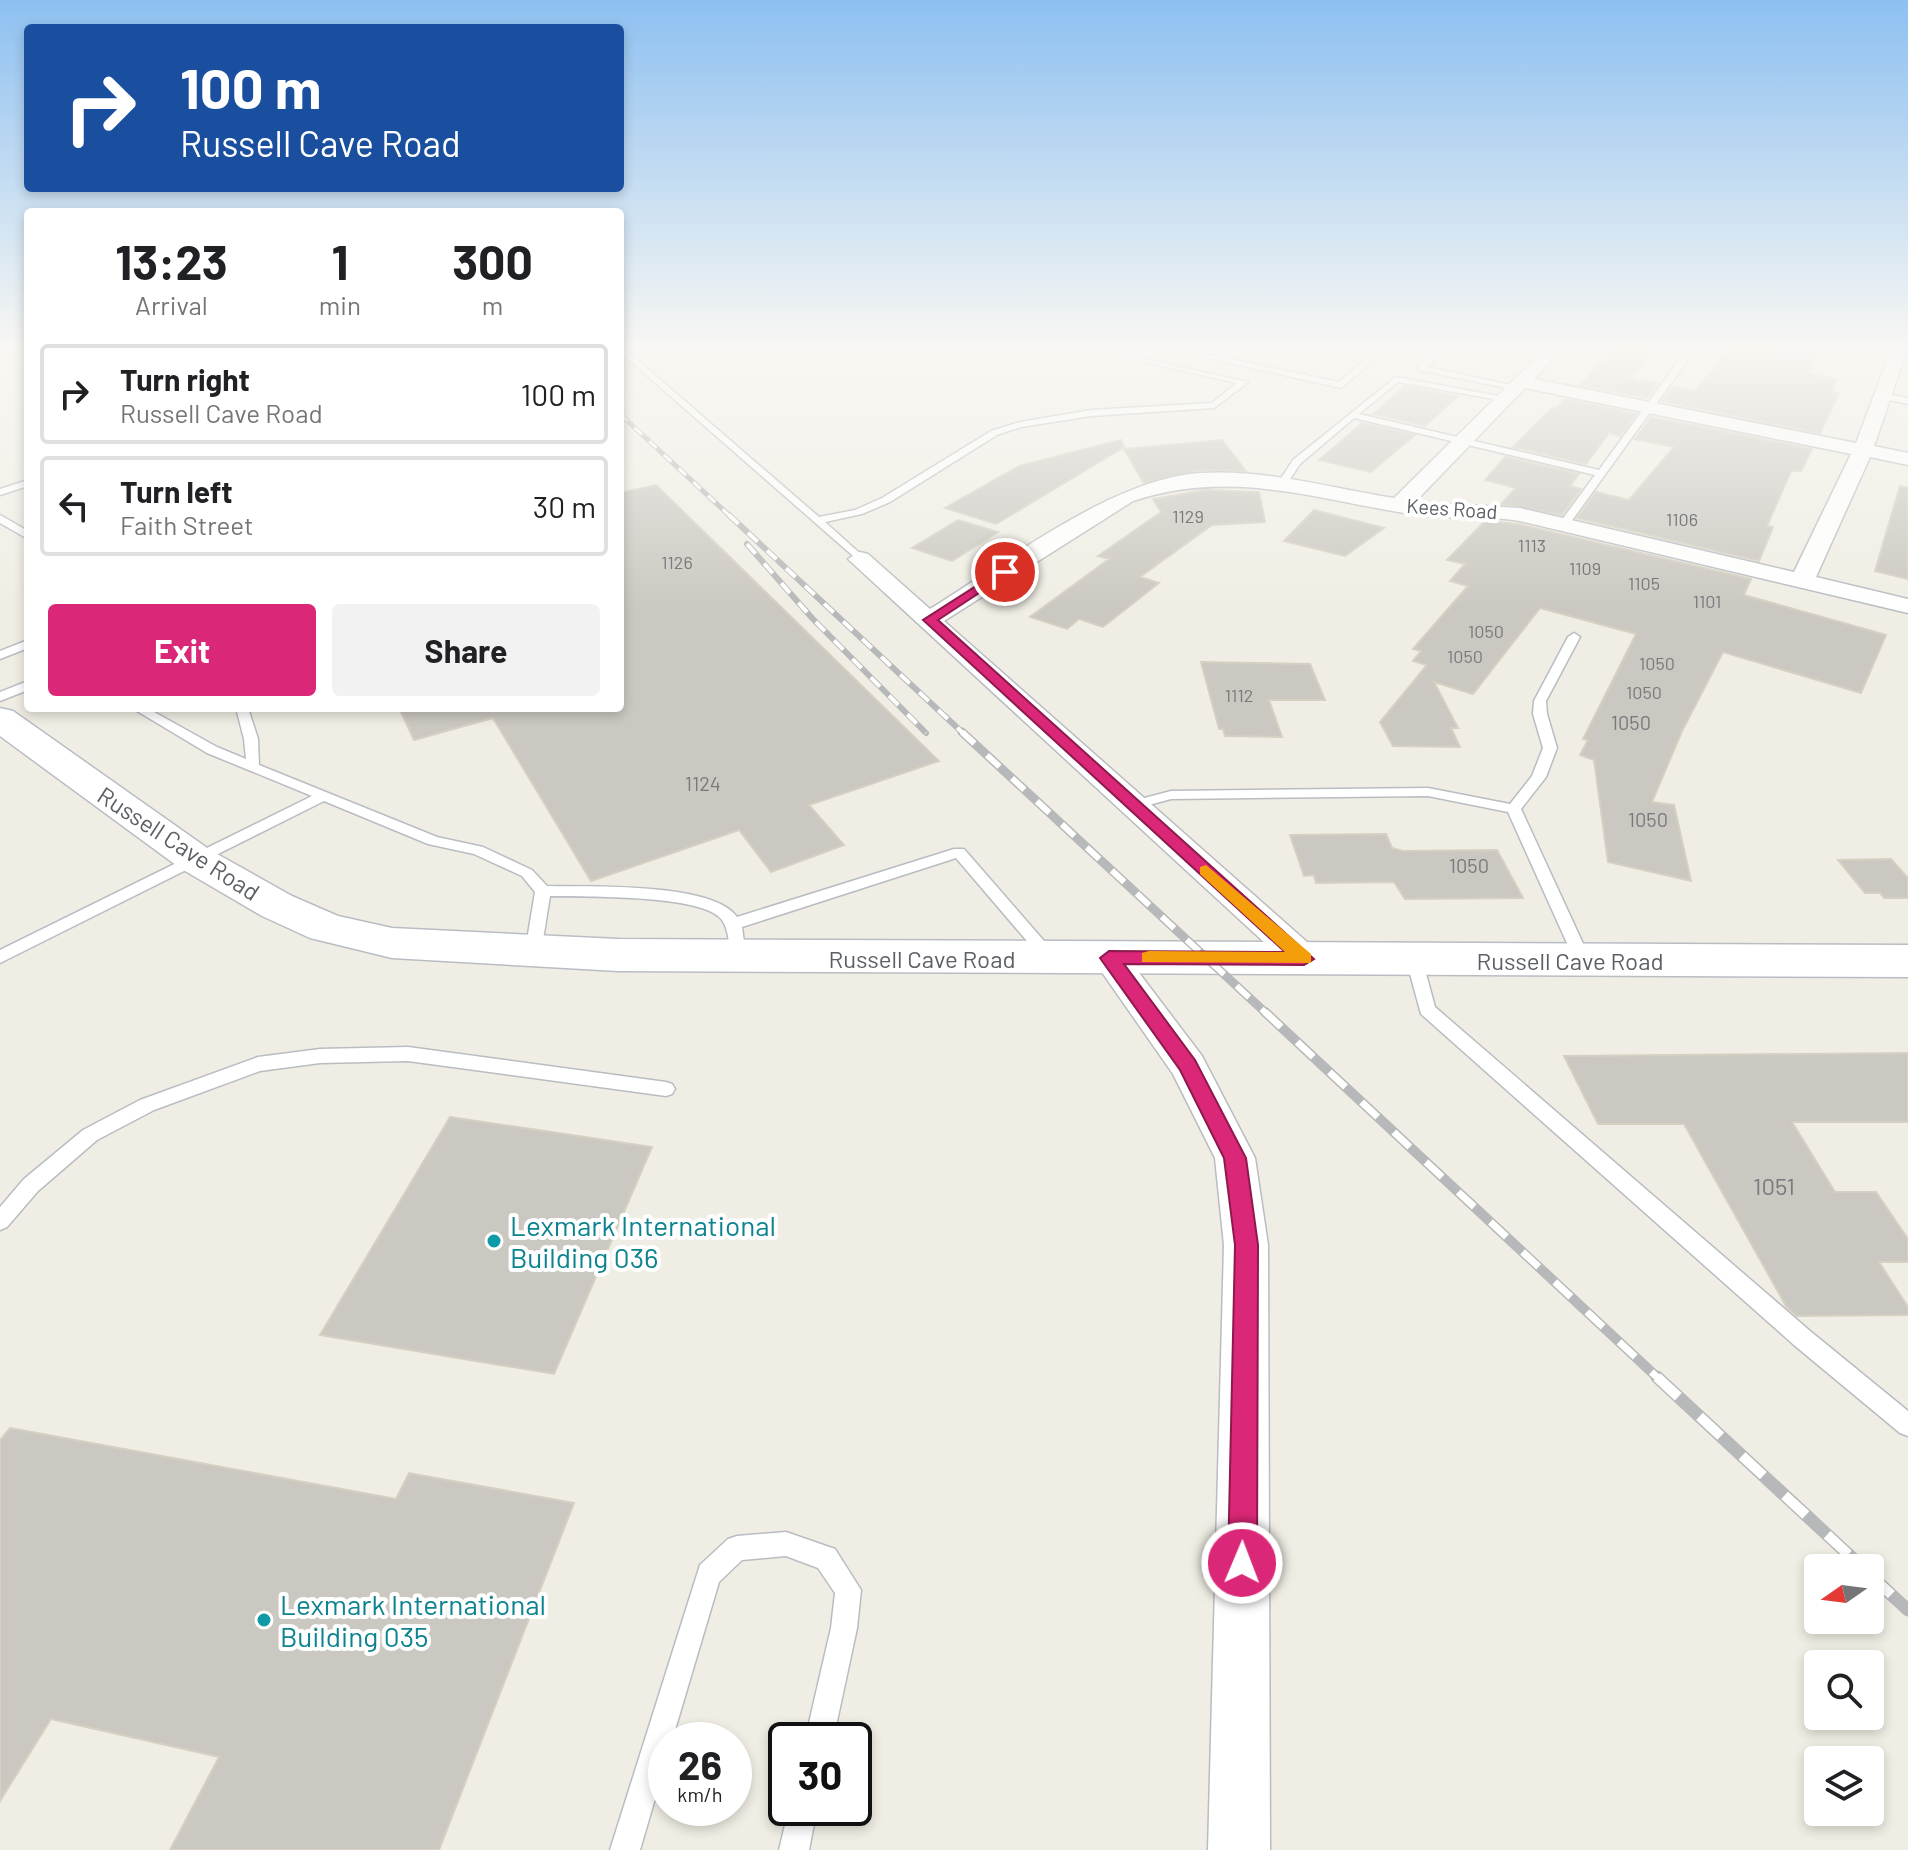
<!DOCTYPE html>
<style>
:root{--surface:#fff;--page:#f2f2f2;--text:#202124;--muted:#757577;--line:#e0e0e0;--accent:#db2777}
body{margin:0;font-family:Barlow,sans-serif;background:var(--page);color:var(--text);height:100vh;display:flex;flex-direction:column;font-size:30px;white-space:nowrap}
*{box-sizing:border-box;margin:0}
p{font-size:26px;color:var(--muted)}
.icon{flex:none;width:44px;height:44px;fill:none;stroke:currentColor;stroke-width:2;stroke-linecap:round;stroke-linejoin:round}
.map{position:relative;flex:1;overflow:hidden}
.drawer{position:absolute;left:24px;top:208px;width:600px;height:504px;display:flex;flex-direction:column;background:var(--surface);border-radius:8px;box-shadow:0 4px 12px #0003}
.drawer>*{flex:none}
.guide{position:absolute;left:24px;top:24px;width:600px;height:168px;border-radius:8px;box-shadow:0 4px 12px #0003;background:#1a4fa0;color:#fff;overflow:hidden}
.needle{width:52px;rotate:256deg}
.buttons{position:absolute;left:1804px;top:1554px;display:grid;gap:16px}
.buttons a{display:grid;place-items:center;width:80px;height:80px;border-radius:8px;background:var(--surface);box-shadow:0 4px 12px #0003;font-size:40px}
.speed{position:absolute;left:648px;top:1722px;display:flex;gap:16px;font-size:40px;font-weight:700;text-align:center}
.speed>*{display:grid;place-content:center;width:104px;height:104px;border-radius:50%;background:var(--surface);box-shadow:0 4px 12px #0003;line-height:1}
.speed small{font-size:20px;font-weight:400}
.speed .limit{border:4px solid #111;border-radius:12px;background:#fff;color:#111}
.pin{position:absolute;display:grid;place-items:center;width:68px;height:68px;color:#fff;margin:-34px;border:4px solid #fff;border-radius:50%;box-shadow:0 2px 8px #0007}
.me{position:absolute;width:88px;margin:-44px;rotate:1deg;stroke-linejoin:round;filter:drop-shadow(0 0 6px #0008)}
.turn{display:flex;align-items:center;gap:28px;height:168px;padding:0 24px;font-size:36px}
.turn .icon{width:104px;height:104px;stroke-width:2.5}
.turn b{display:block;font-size:56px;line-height:68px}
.eta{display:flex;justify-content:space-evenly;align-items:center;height:136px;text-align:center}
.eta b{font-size:48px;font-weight:700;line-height:56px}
.primary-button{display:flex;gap:16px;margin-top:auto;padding:16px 24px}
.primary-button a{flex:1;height:92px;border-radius:8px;background:var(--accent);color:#fff;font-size:32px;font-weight:700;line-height:92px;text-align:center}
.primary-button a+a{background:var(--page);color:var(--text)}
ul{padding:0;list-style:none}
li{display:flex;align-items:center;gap:24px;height:100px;margin:0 16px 12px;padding:0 8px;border:4px solid var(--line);border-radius:8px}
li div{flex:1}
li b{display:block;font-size:30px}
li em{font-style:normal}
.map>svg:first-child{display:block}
.building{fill:#cbc8c1;stroke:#d5d0c2;stroke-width:2}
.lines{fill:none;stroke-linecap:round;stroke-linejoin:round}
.lane-casing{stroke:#b9bcc1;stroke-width:3}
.street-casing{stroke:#b9bcc1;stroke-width:3}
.secondary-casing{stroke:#b9bdc3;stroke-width:3}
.lane{fill:#fff;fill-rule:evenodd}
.street{fill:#fff;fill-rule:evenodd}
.secondary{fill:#fff;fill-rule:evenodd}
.rail-far4-casing{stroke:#b7b8b9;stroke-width:5}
.rail-far3-casing{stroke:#b7b8b9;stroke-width:6}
.rail-far2-casing{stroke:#b7b8b9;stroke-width:9}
.rail-far1-casing{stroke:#b7b8b9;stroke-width:10}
.rail-casing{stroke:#b7b8b9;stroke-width:13}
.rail-far4{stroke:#fff;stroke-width:3;stroke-dasharray:10;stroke-linecap:butt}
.rail-far3{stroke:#fff;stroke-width:4;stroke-dasharray:13;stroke-linecap:butt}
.rail-far2{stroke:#fff;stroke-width:6;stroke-dasharray:17;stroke-linecap:butt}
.rail-far1{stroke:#fff;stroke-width:7;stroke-dasharray:22;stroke-linecap:butt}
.rail{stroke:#fff;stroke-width:10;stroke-dasharray:29;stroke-linecap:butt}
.route{fill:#db2777;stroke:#8e194d;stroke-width:2}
.slow{fill:#f59e0b}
.culture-dot{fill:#0f9aa8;stroke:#fff;stroke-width:3}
.labels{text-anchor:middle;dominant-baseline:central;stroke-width:8;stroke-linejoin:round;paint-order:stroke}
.far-number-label{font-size:18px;fill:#787a7d}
.far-street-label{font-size:20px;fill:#5c6066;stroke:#fff}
.number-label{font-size:20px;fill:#787a7d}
.street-label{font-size:24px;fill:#5c6066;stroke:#fff}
.near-number-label{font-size:24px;fill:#787a7d}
.near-culture-label{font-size:28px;fill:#0d838f;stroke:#fff;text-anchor:start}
</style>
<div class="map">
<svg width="1908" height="1850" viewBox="0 0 1908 1850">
<rect width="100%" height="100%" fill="#f0eee4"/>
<path class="building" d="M 1614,350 L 1655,350 L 1631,378 L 1658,384 L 1647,398 L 1579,385 Z
M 1729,350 L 1821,350 L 1806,373 L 1837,379 L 1831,392 L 1839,393 L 1820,433 L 1662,401 L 1673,386 L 1695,391 Z
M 1405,386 L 1458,396 L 1425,426 L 1373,414 Z
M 1565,399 L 1636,414 L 1620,436 L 1609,433 L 1586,464 L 1513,447 L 1552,408 L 1556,408 Z
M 1651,417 L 1812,449 L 1801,471 L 1791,471 L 1767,526 L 1773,527 L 1759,561 L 1577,518 L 1596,492 L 1629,500 L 1674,447 L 1635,439 Z
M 1362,423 L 1415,435 L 1371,472 L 1319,460 Z
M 1121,440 L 1124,447 L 996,524 L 945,508 L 1019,466 Z
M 1222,440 L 1246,471 L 1201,470 L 1144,483 L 1124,449 Z
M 1505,457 L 1579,474 L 1570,486 L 1581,489 L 1562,515 L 1501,504 L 1516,488 L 1485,480 Z
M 656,485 L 939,761 L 809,805 L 844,845 L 771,872 L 739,830 L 591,881 L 493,718 L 414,740 L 399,708 L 620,708 L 620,493 Z
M 1900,486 L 1908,488 L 1908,579 L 1875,571 Z
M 1206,490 L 1259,492 L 1265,522 L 1212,525 L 1140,577 L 1159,583 L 1103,627 L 1079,619 L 1067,629 L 1030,617 L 1109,559 L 1098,556 L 1161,512 L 1153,499 Z
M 1314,510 L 1384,528 L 1345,556 L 1284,541 Z
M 958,520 L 998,532 L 952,561 L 912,548 Z
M 1485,521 L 1519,524 L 1751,579 L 1744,595 L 1886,635 L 1861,693 L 1723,652 L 1682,731 L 1652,802 L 1674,805 L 1691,881 L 1608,862 L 1594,760 L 1580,755 L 1588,740 L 1583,739 L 1636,634 L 1540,608 L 1473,694 L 1434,682 L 1458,728 L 1451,728 L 1460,747 L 1393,746 L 1380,722 L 1427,665 L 1413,661 L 1421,651 L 1413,649 L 1468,586 L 1450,581 L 1465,564 L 1447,560 Z
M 1201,662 L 1310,664 L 1325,700 L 1269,700 L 1282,737 L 1225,736 L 1223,729 L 1219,729 Z
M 1386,834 L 1392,848 L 1403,851 L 1497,850 L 1523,898 L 1405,899 L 1394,882 L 1316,883 L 1314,875 L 1304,876 L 1290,835 Z
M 1891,859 L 1908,878 L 1908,898 L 1884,898 L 1880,893 L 1865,893 L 1838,860 Z
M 1908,1053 L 1908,1122 L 1792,1122 L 1835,1192 L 1876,1192 L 1908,1239 L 1908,1262 L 1879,1262 L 1908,1307 L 1908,1315 L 1797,1316 L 1786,1306 L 1684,1124 L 1598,1124 L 1564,1056 Z
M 450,1117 L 652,1147 L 554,1374 L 320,1335 Z
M 10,1428 L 396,1499 L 409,1473 L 574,1503 L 439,1850 L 170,1850 L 219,1757 L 51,1719 L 0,1801 L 0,1440 Z"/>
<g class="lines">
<defs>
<path id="lane" d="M 620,350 L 626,350 L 819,517 L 855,510 L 882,498 L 991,431 L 1020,422 L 1091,410 L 1212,403 L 1237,383 L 1090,350 L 1104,350 L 1248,382 L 1214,408 L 1091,416 L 1021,427 L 997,435 L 890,502 L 862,514 L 825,522 L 864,557 L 864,561 L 860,562 L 620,352 Z
M 1173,350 L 1187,350 L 1339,382 L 1377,350 L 1385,350 L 1341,388 Z
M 1438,350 L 1446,350 L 1427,367 L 1520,387 L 1516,390 L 1418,370 L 1418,366 Z
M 1682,350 L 1695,350 L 1568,526 L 1559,524 L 1595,475 L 1354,418 L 1300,464 L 1286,485 L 1278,483 L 1293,460 L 1396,377 L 1509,398 L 1505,401 L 1398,382 L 1359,414 L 1599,470 L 1685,352 Z
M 1882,393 L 1908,398 L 1908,404 L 1879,398 L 1879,394 Z
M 28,480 L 28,486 L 0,495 L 0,489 Z
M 0,515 L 28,531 L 28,539 L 0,523 Z
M 1574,633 L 1580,637 L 1546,701 L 1547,714 L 1557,748 L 1546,777 L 1521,809 L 1591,961 L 1589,965 L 1583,967 L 1575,961 L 1508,812 L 1428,796 L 1171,799 L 1134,809 L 1127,805 L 1129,802 L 1171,791 L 1428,788 L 1510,804 L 1532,776 L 1543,748 L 1533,714 L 1534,701 L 1568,637 Z
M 28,640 L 28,648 L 0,659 L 0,651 Z
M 28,681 L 28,690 L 0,701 L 0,692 Z
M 132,708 L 147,708 L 217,747 L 246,759 L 244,739 L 236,708 L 248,708 L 258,739 L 259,765 L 437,837 L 483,847 L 532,870 L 547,886 C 589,887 713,882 737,917 L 954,849 L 964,849 L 1058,957 L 1050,963 L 1044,961 L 956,858 L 742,927 L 746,957 L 738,963 L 730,957 C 729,945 729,930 722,920 C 704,894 583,897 550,896 L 541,952 L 533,958 L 525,952 L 535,892 L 522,876 L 474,854 L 428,844 L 324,801 L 0,963 L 0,950 L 312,796 L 207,753 Z
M 1414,953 L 1422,959 L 1435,1007 L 1810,1331 L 1908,1411 L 1908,1436 L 1900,1433 L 1794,1345 L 1421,1014 L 1406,959 Z
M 408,1047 L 666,1082 L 672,1084 L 675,1089 L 672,1094 L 666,1096 L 408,1061 L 320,1063 L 260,1071 L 154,1110 L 97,1140 L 38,1191 L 7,1227 L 0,1230 L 0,1207 L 24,1179 L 83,1130 L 140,1100 L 258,1057 L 320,1049 Z
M 786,1532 L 835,1549 L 861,1590 L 857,1628 L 833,1740 L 805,1740 L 831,1628 L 835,1593 L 818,1568 L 786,1556 L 742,1560 L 719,1582 L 672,1740 L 666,1740 L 666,1761 L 640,1850 L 610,1850 L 700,1565 L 728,1539 L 737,1536 Z
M 789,1808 L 817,1808 L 809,1850 L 779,1850 Z"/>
<path id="street" d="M 1544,350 L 1561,350 L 1534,379 L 1856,443 L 1891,350 L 1907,350 L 1874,446 L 1908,453 L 1908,465 L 1870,457 L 1816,577 L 1908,599 L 1908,613 L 1520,521 C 1486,515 1451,520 1417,515 C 1317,500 1233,468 1133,501 L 944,621 L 1316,950 L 1322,959 L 1316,968 L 1304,971 L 1292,968 L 848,559 L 860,552 L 868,554 L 930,609 C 1006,562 1113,478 1201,473 C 1267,469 1330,488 1394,498 ZM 1525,388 L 1851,454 L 1794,572 L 1520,508 L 1415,502 Z
M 1109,946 L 1121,949 L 1202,1056 L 1255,1158 L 1268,1245 L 1270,1850 L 1208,1850 L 1224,1245 L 1215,1158 L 1173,1074 L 1092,958 L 1097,949 Z"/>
<path id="secondary" d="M 0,708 L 13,711 L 210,850 L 292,896 L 338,916 L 392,928 L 618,939 L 1908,945 L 1908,977 L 618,971 L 392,958 L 310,938 L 262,916 L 180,868 L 0,736 Z"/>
</defs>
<use href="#lane" class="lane-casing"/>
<use href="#street" class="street-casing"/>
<use href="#secondary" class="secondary-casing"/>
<use href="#lane" class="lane"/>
<use href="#street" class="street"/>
<use href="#secondary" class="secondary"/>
<defs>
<path id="rail-far4" d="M 620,414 L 731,517"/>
<path id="rail-far3" d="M 729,515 L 964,734
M 747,544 L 812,618 L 926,733"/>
<path id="rail-far2" d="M 962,732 L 1267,1014"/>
<path id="rail-far1" d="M 1265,1012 L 1659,1379"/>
<path id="rail" d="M 1657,1377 L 1863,1568
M 1870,1575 L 1908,1610"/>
</defs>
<use href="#rail-far4" class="rail-far4-casing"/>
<use href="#rail-far3" class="rail-far3-casing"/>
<use href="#rail-far2" class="rail-far2-casing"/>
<use href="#rail-far1" class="rail-far1-casing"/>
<use href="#rail" class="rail-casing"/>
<use href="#rail-far4" class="rail-far4"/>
<use href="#rail-far3" class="rail-far3"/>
<use href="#rail-far2" class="rail-far2"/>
<use href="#rail-far1" class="rail-far1"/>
<use href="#rail" class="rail"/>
</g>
<linearGradient id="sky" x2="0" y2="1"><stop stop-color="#8dc0f1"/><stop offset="0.57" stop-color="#f8f7f3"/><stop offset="1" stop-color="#f8f7f3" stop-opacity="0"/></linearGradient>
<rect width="1908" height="609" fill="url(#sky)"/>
<path class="route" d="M 1001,570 L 1011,572 L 938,620 L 1314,959 L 1304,965 L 1124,964 L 1195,1060 L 1246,1158 L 1258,1245 L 1257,1563 L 1252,1573 L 1242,1578 L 1232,1573 L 1228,1563 L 1235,1245 L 1224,1158 L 1180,1070 L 1100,958 L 1109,951 L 1285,952 L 923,620 Z"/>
<path class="slow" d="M 1206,865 L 1311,954 L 1311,963 L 1142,962 L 1142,953 L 1149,951 L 1285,952 L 1200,874 L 1200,867 Z"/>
<g class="culture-dot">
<circle cx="494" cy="1241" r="8"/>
<circle cx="264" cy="1620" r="8"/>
</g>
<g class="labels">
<g class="far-number-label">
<text x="1188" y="516">1129</text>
<text x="1682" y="519">1106</text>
<text x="1532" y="545">1113</text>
<text x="677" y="562">1126</text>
<text x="1585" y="568">1109</text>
<text x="1644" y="583">1105</text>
<text x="1707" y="601">1101</text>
<text x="1486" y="631">1050</text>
<text x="1465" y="656">1050</text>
<text x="1657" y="663">1050</text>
<text x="1644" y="692">1050</text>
<text x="1239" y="695">1112</text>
</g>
<g class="far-street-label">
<text transform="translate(1452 508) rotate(4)">Kees Road</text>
</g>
<g class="number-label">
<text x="1631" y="722">1050</text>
<text x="703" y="783">1124</text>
<text x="1648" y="819">1050</text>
<text x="1469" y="865">1050</text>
</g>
<g class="street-label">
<text transform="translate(179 843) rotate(33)">Russell Cave Road</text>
<text x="922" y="958">Russell Cave Road</text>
<text x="1570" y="960">Russell Cave Road</text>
</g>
<g class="near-number-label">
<text x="1774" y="1185">1051</text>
</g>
<g class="near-culture-label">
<text x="510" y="1225">Lexmark International<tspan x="510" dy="32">Building 036</tspan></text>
<text x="280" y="1604">Lexmark International<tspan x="280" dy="32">Building 035</tspan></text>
</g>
</g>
</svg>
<div class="buttons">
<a><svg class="needle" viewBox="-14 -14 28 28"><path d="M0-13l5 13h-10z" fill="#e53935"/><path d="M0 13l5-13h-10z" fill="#757577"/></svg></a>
<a><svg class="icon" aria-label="search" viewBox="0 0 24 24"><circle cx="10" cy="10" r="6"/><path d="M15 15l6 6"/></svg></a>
<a><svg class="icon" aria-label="layers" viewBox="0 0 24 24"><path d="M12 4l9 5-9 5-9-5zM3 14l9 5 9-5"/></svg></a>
</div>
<div class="speed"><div>26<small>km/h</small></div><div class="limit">30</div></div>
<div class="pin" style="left:1005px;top:572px;background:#d93025"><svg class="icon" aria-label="arrive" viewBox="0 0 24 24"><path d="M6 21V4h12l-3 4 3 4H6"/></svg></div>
<svg class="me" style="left:1242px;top:1563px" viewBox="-20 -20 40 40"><circle r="17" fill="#db2777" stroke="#fff" stroke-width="3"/><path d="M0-11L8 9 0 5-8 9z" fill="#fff"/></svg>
<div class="guide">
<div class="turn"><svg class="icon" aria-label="right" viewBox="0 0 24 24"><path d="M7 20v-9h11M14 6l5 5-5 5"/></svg><div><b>100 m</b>Russell Cave Road</div></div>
</div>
<section class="drawer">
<div class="eta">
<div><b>13:23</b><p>Arrival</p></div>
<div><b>1</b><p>min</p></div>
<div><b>300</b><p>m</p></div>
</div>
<ul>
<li><svg class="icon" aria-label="right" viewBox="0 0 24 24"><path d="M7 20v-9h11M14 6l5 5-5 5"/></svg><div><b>Turn right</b><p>Russell Cave Road</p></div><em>100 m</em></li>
<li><svg class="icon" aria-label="left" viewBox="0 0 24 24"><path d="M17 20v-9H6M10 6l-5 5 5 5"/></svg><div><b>Turn left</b><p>Faith Street</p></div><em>30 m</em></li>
</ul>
<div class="primary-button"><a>Exit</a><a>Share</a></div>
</section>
</div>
